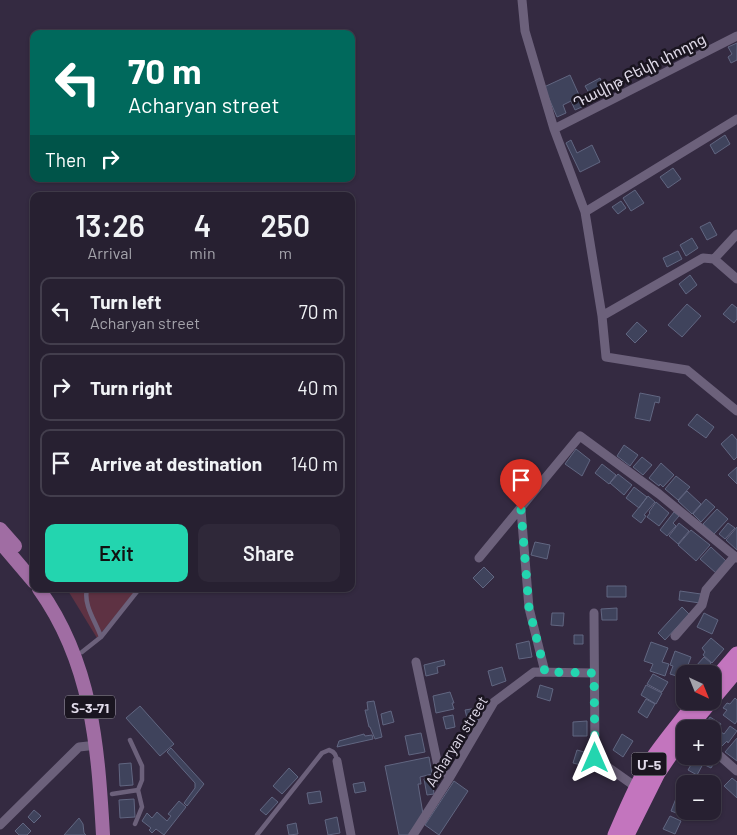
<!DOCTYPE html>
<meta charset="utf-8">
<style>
:root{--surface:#272031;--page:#2f2839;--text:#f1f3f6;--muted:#a4a3ab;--line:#433e4d;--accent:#23d5af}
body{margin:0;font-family:Barlow,"Noto Sans Armenian",sans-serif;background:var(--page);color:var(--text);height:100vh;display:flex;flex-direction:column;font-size:19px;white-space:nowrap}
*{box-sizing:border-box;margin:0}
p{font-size:16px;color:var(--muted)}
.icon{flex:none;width:28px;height:28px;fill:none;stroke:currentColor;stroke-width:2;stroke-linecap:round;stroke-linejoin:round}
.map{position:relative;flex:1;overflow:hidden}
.sheet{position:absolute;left:30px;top:192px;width:325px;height:400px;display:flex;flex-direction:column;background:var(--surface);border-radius:10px;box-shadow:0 1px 4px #0004,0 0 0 1px var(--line)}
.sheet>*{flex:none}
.hud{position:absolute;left:30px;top:30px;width:325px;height:152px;border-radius:10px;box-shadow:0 1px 4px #0004,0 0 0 1px var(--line);background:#00695c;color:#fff;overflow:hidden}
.needle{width:32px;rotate:137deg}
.tools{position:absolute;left:676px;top:665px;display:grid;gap:10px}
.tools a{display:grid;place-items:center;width:45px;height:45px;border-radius:10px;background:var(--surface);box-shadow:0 1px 4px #0004,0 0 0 1px var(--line);font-size:25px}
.pin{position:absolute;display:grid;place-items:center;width:42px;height:42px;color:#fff;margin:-51px -21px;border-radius:50% 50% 50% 0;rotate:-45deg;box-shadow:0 0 5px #0007}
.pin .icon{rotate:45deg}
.me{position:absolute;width:55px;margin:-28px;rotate:0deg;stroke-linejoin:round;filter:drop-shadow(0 0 4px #0008)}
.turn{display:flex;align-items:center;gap:18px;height:105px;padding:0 15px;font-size:22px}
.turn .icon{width:65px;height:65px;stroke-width:2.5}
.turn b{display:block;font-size:35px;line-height:42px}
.then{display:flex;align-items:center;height:48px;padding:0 15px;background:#0003;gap:10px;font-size:19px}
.eta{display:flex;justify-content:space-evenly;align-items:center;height:85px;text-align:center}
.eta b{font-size:30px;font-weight:600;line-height:35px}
.primary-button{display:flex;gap:10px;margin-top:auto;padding:10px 15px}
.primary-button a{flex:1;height:58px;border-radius:10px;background:var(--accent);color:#111;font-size:20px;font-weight:600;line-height:58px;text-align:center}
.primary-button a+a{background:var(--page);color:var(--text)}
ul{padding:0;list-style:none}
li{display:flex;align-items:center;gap:15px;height:68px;margin:0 10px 8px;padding:0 5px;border:2px solid var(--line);border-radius:10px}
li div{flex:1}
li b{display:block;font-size:19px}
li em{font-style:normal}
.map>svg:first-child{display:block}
.green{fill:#5e3243}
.building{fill:#3f435c;stroke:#616681}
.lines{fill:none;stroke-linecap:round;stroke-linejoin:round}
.lane{stroke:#6c617b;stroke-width:4.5}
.street{stroke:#6c617b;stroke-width:9}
.primary{stroke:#a06da3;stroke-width:14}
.highway{stroke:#c375be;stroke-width:15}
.route{stroke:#23d5af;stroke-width:9;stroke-dasharray:0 16.2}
.labels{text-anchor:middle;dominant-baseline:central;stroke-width:5;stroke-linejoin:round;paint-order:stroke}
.shield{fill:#1a1520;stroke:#a5a0ad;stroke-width:1}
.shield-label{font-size:14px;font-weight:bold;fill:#e1dbea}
.street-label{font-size:15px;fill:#e1dbea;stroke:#1a1520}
</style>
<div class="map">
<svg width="737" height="835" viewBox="0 0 737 835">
<rect width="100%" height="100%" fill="#342a41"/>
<path class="green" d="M 67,589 L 137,589 L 97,638 Z"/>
<path class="building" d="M 737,43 L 737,60 L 731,63 L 728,57 L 732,54 L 728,47 Z
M 570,75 L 584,106 L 575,110 L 571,101 L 563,105 L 566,113 L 557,117 L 544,87 Z
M 600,78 L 604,87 L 598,91 L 600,94 L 592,98 L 585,86 Z
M 725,135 L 730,144 L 715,154 L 710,145 Z
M 571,140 L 577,153 L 592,145 L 600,162 L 580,172 L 566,143 Z
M 673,168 L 681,179 L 668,188 L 660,177 Z
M 635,190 L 644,203 L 631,211 L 623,198 Z
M 621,201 L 626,208 L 618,214 L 612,207 Z
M 710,222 L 717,235 L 707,240 L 700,227 Z
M 692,238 L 698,248 L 686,256 L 680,245 Z
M 678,251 L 682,259 L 667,267 L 663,258 Z
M 690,275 L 697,285 L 686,294 L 679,284 Z
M 687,304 L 701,316 L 682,337 L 668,325 Z
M 732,304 L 737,308 L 737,319 L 734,323 L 723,314 Z
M 637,322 L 647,331 L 635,343 L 626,334 Z
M 640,393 L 660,397 L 659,403 L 655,402 L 650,421 L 635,418 Z
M 697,414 L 714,427 L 706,438 L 688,425 Z
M 732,434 L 737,440 L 737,457 L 734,460 L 721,444 Z
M 624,445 L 638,455 L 630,466 L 617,456 Z
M 576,449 L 590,460 L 582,476 L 565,464 Z
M 642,457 L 652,465 L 643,475 L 633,467 Z
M 661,463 L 674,475 L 663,487 L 660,484 L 659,486 L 649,478 Z
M 602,464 L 616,475 L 609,484 L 595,473 Z
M 737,467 L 737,484 L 728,475 Z
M 618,474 L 632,485 L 624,495 L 610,483 Z
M 676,476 L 690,487 L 678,500 L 665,489 Z
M 634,487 L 647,497 L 639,508 L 626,498 Z
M 687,491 L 701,504 L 692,514 L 678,501 Z
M 648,496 L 655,502 L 644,515 L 646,516 L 641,523 L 632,516 Z
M 706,499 L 715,507 L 701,522 L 693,514 Z
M 656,502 L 669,513 L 659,526 L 647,517 L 650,513 L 649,512 Z
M 717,509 L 728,519 L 714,534 L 703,524 Z
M 674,512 L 679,516 L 673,523 L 676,526 L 667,536 L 660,530 Z
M 679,523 L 689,531 L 678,544 L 669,536 Z
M 728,523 L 735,528 L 725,539 L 719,534 Z
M 737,527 L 737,550 L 726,540 Z
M 691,530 L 710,545 L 696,561 L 678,545 Z
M 535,542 L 550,545 L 547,559 L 531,555 Z
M 711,547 L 726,561 L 716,573 L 700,559 Z
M 484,567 L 494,577 L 483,588 L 473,578 Z
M 607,586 L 626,586 L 626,597 L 607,597 Z
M 680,591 L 701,594 L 700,603 L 679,600 Z
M 682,607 L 689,614 L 665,640 L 658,633 Z
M 617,608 L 617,620 L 602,620 L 601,609 Z
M 552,613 L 564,613 L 563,626 L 551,625 Z
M 704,613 L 718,620 L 712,634 L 697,627 Z
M 574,635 L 583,635 L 583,644 L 574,644 Z
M 711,638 L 724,649 L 712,663 L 703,655 L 705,652 L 702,648 Z
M 529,641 L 532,657 L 519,659 L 516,644 Z
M 651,642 L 668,648 L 662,662 L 669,664 L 665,676 L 650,671 L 653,664 L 644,661 Z
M 675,651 L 691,657 L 683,678 L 670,674 L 673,666 L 670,665 Z
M 704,657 L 711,663 L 704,672 L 696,666 Z
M 444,660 L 445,665 L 437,667 L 438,673 L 426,676 L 424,665 Z
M 502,667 L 506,681 L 492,686 L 488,671 Z
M 697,667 L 704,673 L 703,674 L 692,674 Z
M 653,674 L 668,682 L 662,692 L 647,684 Z
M 540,685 L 553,689 L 550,701 L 537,697 Z
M 646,685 L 662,693 L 656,704 L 641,695 Z
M 450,692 L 454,703 L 452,703 L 454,709 L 436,713 L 433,696 Z
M 735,698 L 737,700 L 737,721 L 735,724 L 723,715 L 727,710 L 723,708 L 727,703 L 730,704 Z
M 646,699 L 655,704 L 647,718 L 638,712 Z
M 374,701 L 382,737 L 375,739 L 370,727 L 369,727 L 365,710 L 368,710 L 367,702 Z
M 140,706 L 174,744 L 160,756 L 126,718 Z
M 477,708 L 480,719 L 468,722 L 465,710 Z
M 391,711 L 394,722 L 383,725 L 381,714 Z
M 453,715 L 455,727 L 446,729 L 443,717 Z
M 710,717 L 721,724 L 712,737 L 712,729 L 702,729 Z
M 587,721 L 587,736 L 573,736 L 573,722 Z
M 730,726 L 737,731 L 728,743 L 727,741 L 722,746 L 715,740 L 721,732 L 724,734 Z
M 421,733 L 425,752 L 409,755 L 405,736 Z
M 364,734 L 365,736 L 372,735 L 373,739 L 337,747 L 339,741 Z
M 622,734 L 633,741 L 623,757 L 613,750 Z
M 737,738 L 737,761 L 725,752 Z
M 171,748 L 204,784 L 187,806 L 184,803 L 195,788 L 195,783 L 167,752 Z
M 577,750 L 588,753 L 585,766 L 573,763 Z
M 696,756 L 710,756 L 716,760 L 711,768 L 703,764 L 697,775 L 688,770 Z
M 429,757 L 432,774 L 420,777 L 421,784 L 418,784 L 423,814 L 408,835 L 399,835 L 385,766 Z
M 131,763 L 133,785 L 120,786 L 119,764 Z
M 289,768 L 298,777 L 282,794 L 273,786 Z
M 432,778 L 434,794 L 427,795 L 424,779 Z
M 732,778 L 737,782 L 737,798 L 724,786 Z
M 454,781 L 468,791 L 439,835 L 425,825 Z
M 364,782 L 366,791 L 355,793 L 353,784 Z
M 320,791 L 322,802 L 309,804 L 307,793 Z
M 677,796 L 685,800 L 679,814 L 671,811 Z
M 272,797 L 278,802 L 266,815 L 260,810 Z
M 134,799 L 135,817 L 120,818 L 119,800 Z
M 179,801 L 186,807 L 164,835 L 156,829 L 152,833 L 149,830 L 151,828 L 142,821 L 147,813 L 152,818 L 157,812 L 167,821 L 171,816 L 168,814 Z
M 34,810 L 41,816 L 34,823 L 28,817 Z
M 670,816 L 681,821 L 675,834 L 663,829 Z
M 337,817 L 340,833 L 328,835 L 325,820 Z
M 79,818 L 83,824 L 84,833 L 86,835 L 64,835 Z
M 23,823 L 31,831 L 27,835 L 19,835 L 15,831 Z
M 296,823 L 298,834 L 289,835 L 287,825 Z"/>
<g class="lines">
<path class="lane" d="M 101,637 L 139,589
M 82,652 L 101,637 C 96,622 83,605 87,589
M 130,740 L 142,766 L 142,780 L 138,790 L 142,807 L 135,824
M 112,794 L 138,790
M 257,835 L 322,753 L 329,750 C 335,752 336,755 337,761"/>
<path class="street" d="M 522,0 L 525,31 L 554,129 L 585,212 L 602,316 L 606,357 L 687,370 L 737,411
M 554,129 L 737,36
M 585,212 L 737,119
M 714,259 L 737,279
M 602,316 L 703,258 L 714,259 L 737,234
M 521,510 L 529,608 L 545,672
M 479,558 L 580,436 L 659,494 L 737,558
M 594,613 L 595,758 L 636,787
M 675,636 L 702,605 L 706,590 L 735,556
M 416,662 L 438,766 L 450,777
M 712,749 L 737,771
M 337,761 L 351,835
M 0,825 L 79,747 L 97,745
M 413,835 L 450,777 L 494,702 L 534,672 L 594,673"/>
<path class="primary" d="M 0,529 L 15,546
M 0,542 L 34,582
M 39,589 C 92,663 98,747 103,835"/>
<path class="highway" d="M 712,683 L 737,654
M 712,700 L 737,670
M 688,729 L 711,701
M 615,835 C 626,810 636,785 650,762 C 664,741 681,721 697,701
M 627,835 L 658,773 L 685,733"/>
</g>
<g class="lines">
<path class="route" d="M 521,510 L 529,608 L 545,672 L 594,673 L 595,758"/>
</g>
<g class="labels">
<g class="shield">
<rect x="65" y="695.5" width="50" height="23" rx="4"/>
<rect x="631.5" y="752.5" width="35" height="23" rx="4"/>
</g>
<g class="shield-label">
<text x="90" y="707">Տ-3-71</text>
<text x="649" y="764">Մ-5</text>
</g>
<g class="street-label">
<text transform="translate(639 70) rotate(-27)">Դավիթ Բեկի փողոց</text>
<text transform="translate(456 741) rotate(-58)">Acharyan street</text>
</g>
</g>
</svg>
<div class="tools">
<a><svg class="needle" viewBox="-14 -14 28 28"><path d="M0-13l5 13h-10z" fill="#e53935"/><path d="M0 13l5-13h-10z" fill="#a4a3ab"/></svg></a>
<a>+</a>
<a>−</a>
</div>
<div class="pin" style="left:521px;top:510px;background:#d93025"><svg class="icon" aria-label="arrive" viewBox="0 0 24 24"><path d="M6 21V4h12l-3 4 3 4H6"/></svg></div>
<svg class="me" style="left:595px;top:758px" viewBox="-20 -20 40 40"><path d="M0-17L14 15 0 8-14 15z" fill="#23d5af" stroke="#fff" stroke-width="4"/></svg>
<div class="hud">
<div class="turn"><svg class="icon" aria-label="left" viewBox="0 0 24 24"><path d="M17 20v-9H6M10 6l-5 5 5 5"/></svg><div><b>70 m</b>Acharyan street</div></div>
<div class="then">Then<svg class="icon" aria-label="right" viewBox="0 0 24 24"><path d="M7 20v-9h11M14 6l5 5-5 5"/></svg></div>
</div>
<section class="sheet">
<div class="eta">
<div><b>13:26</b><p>Arrival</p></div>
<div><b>4</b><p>min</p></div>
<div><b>250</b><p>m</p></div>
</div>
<ul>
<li><svg class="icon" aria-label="left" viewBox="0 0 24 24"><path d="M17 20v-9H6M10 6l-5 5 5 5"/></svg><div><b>Turn left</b><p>Acharyan street</p></div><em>70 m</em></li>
<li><svg class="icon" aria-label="right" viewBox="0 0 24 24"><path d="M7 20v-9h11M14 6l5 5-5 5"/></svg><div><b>Turn right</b></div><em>40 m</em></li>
<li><svg class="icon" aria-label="arrive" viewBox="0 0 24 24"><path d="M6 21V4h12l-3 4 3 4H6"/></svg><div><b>Arrive at destination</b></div><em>140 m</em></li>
</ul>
<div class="primary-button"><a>Exit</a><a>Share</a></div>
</section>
</div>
